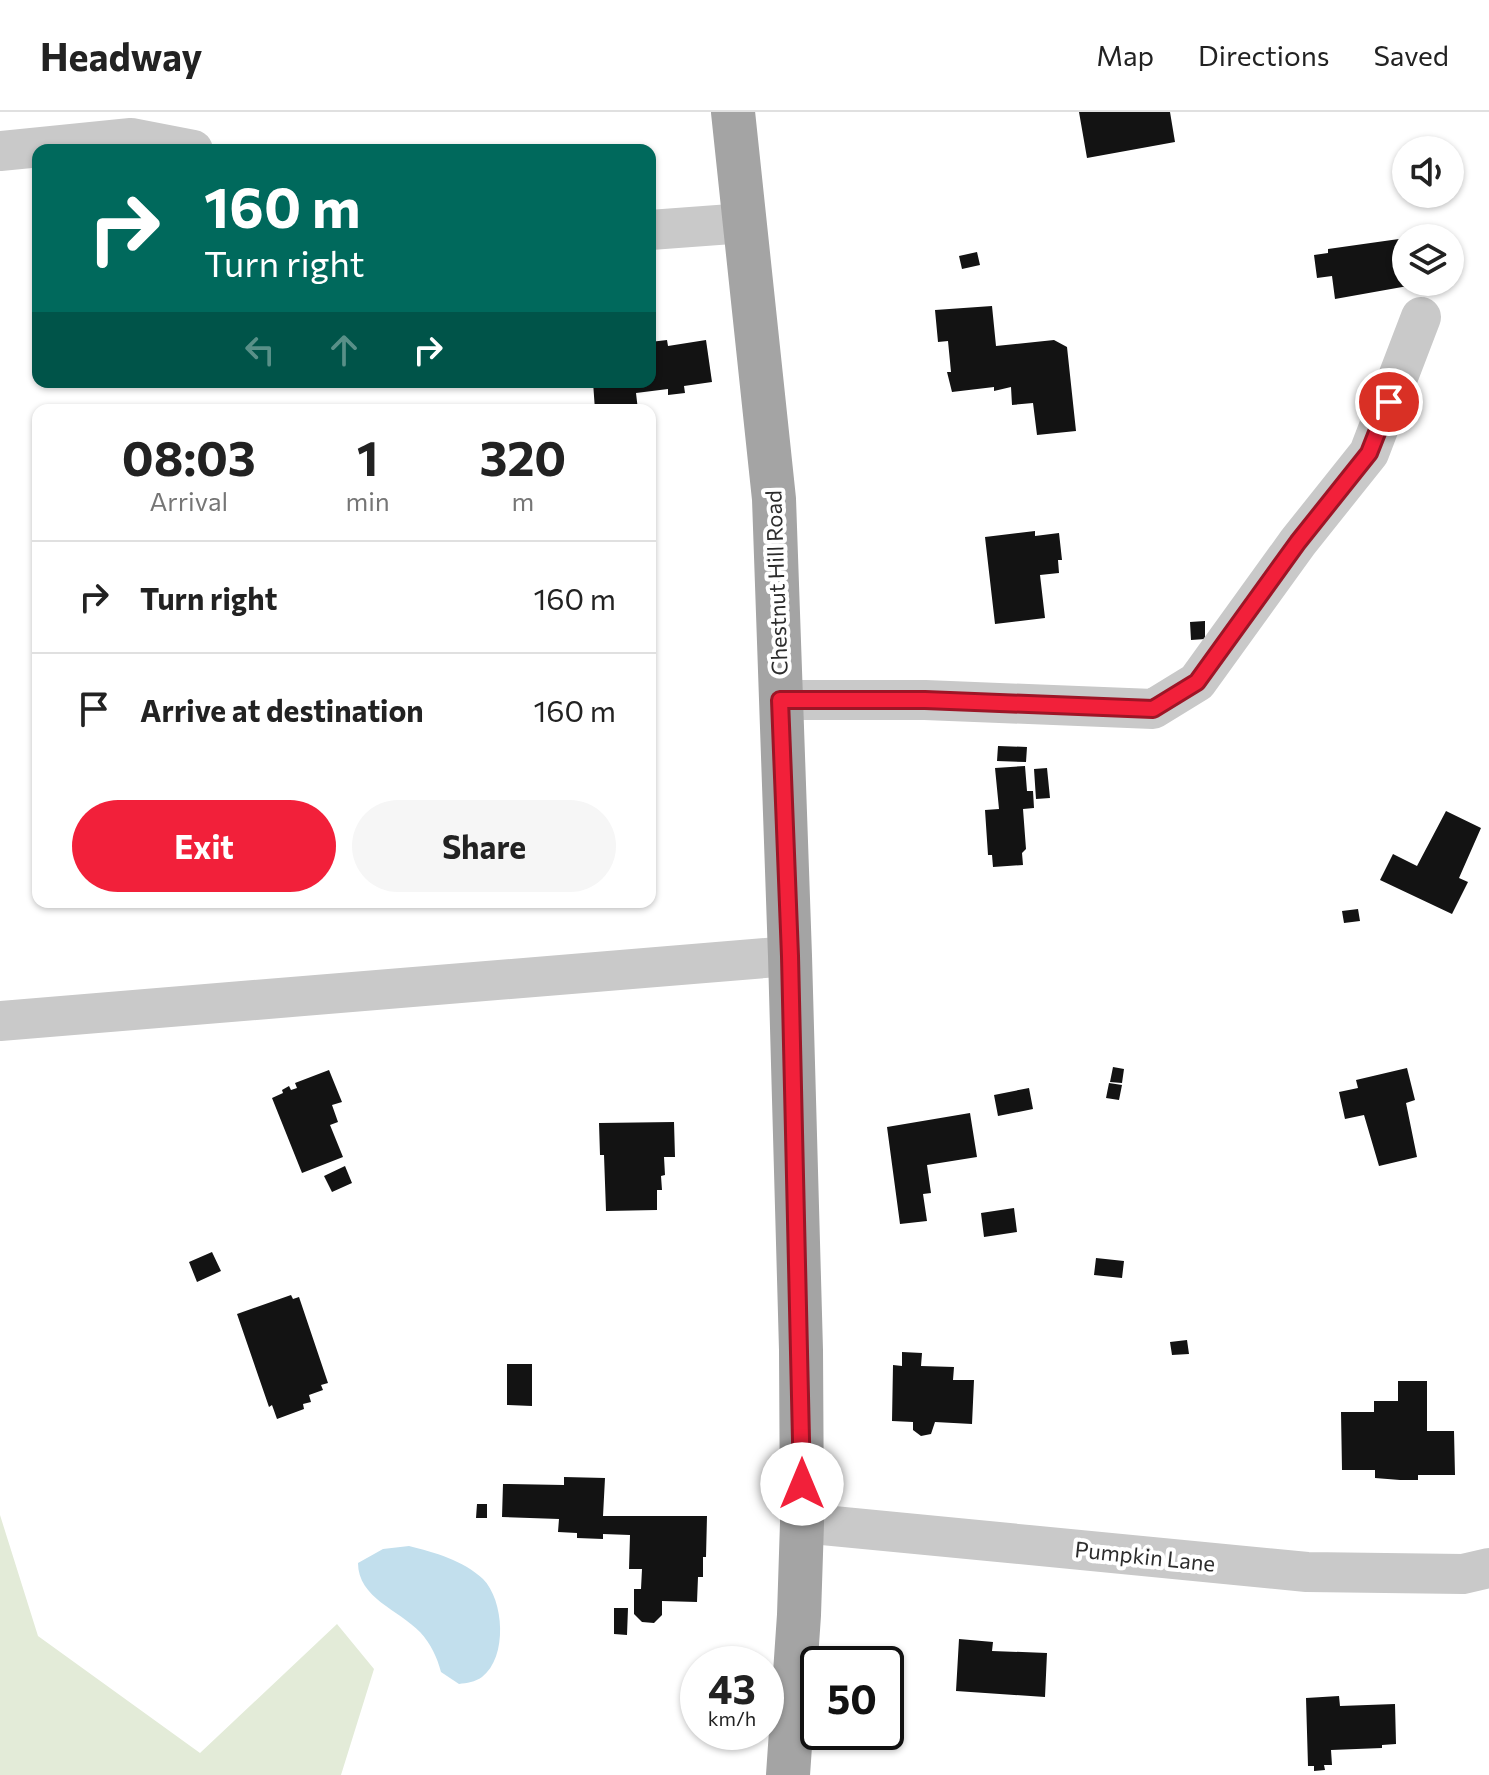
<!DOCTYPE html>
<style>
:root{--surface:#fff;--page:#f6f6f6;--text:#222;--muted:#767676;--line:#e0e0e0;--accent:#f2203a}
body{margin:0;font-family:Commissioner,sans-serif;background:var(--page);color:var(--text);height:100vh;display:flex;flex-direction:column;font-size:30px;white-space:nowrap}
*{box-sizing:border-box;margin:0}
p{font-size:26px;color:var(--muted)}
.icon{flex:none;width:44px;height:44px;fill:none;stroke:currentColor;stroke-width:2;stroke-linecap:round;stroke-linejoin:round}
.map{position:relative;flex:1;overflow:hidden}
.drawer{position:absolute;left:32px;top:292px;width:624px;height:504px;display:flex;flex-direction:column;background:var(--surface);border-radius:16px;box-shadow:0 2px 6px #0004}
.drawer>*{flex:none}
.banner{position:absolute;left:32px;top:32px;width:624px;height:244px;border-radius:16px;box-shadow:0 2px 6px #0004;background:#00695c;color:#fff;overflow:hidden}
.tools{position:absolute;left:1392px;top:24px;display:grid;gap:16px}
.tools a{display:grid;place-items:center;width:72px;height:72px;border-radius:50%;background:var(--surface);box-shadow:0 2px 6px #0004;font-size:40px}
.speed{position:absolute;left:680px;top:1534px;display:flex;gap:16px;font-size:40px;font-weight:700;text-align:center}
.speed>*{display:grid;place-content:center;width:104px;height:104px;border-radius:50%;background:var(--surface);box-shadow:0 2px 6px #0004;line-height:1}
.speed small{font-size:20px;font-weight:400}
.speed .limit{border:4px solid #111;border-radius:12px;background:#fff;color:#111}
.pin{position:absolute;display:grid;place-items:center;width:68px;height:68px;color:#fff;margin:-34px;border:4px solid #fff;border-radius:50%;box-shadow:0 2px 8px #0007}
.me{position:absolute;width:88px;margin:-44px;rotate:0deg;stroke-linejoin:round;filter:drop-shadow(0 0 6px #0008)}
.turn{display:flex;align-items:center;gap:28px;height:168px;padding:0 40px;font-size:36px}
.turn .icon{width:104px;height:104px;stroke-width:2.5}
.turn b{display:block;font-size:56px;line-height:68px}
.lanes{display:flex;align-items:center;height:76px;padding:0 40px;background:#0003;justify-content:center;gap:40px;direction:ltr}
.lanes .off{opacity:.35}
.eta{display:flex;justify-content:space-evenly;align-items:center;height:136px;text-align:center}
.eta b{font-size:48px;font-weight:700;line-height:56px}
.action{display:flex;gap:16px;margin-top:auto;padding:16px 40px}
.action a{flex:1;height:92px;border-radius:48px;background:var(--accent);color:#fff;font-size:32px;font-weight:700;line-height:92px;text-align:center}
.action a+a{background:var(--page);color:var(--text)}
ul{padding:0;list-style:none}
li{display:flex;align-items:center;gap:24px;height:112px;padding:0 40px;border-top:2px solid var(--line)}
li div{flex:1}
li b{display:block;font-size:30px}
li em{font-style:normal}
header{display:flex;align-items:center;gap:48px;box-sizing:border-box;height:112px;padding:0 40px;background:var(--surface);border-bottom:2px solid var(--line)}
header strong{font-size:38px}
nav{display:flex;gap:44px;margin-inline-start:auto;font-size:28px}
.map>svg:first-child{display:block}
.green{fill:#e3ebd8}
.water{fill:#c2dfed}
.building{fill:#131313}
.lines{fill:none;stroke-linecap:round;stroke-linejoin:round}
.minor{stroke:#c9c9c9;stroke-width:40}
.major{stroke:#a4a4a4;stroke-width:44}
.route-casing{stroke:#9d1526;stroke-width:20}
.route{stroke:#f2203a;stroke-width:14}
.labels{text-anchor:middle;dominant-baseline:central;stroke-width:8;stroke-linejoin:round;paint-order:stroke}
.street-label{font-size:22px;fill:#2c2c2c;stroke:#fff}
</style>
<header>
<strong>Headway</strong>
<nav><a>Map</a><a>Directions</a><a>Saved</a></nav>
</header>
<div class="map">
<svg width="1489" height="1663" viewBox="0 0 1489 1663">
<rect width="100%" height="100%" fill="#fff"/>
<path class="green" d="M 0,1403 L 38,1524 L 200,1641 L 337,1512 L 374,1557 L 341,1663 L 0,1663 Z"/>
<path class="water" d="M 409,1434 C 434,1440 464,1449 483,1467 C 504,1488 508,1545 482,1565 C 475,1570 467,1571 459,1572 L 441,1560 C 437,1545 431,1532 420,1520 C 399,1498 358,1486 358,1451 L 383,1437 Z"/>
<path class="building" d="M 1079,0 L 1170,0 L 1175,30 L 1087,46 Z
M 1406,126 L 1406,170 L 1419,172 L 1335,187 L 1332,164 L 1317,166 L 1314,143 L 1328,141 L 1328,137 Z
M 1450,129 L 1457,167 L 1450,168 Z
M 977,140 L 980,153 L 962,157 L 959,144 Z
M 992,194 L 996,234 L 1054,228 L 1067,235 L 1076,319 L 1037,323 L 1033,291 L 1012,293 L 1011,275 L 994,279 L 994,275 L 952,280 L 947,260 L 951,260 L 948,229 L 938,230 L 935,198 Z
M 667,228 L 668,234 L 706,228 L 712,270 L 684,274 L 685,281 L 668,283 L 668,277 L 636,281 L 638,298 L 595,298 L 593,270 L 650,270 L 650,230 Z
M 1035,419 L 1035,424 L 1059,421 L 1062,448 L 1058,448 L 1059,461 L 1040,463 L 1045,506 L 995,512 L 985,425 Z
M 1205,509 L 1205,527 L 1191,528 L 1190,510 Z
M 998,634 L 1027,635 L 1026,650 L 997,649 Z
M 1025,654 L 1027,679 L 1033,679 L 1034,696 L 1023,697 L 1026,737 L 1022,741 L 1023,753 L 993,755 L 992,743 L 988,743 L 985,698 L 999,697 L 995,656 Z
M 1047,656 L 1050,686 L 1036,687 L 1034,657 Z
M 1446,699 L 1481,716 L 1459,766 L 1468,770 L 1452,802 L 1380,768 L 1393,742 L 1417,754 Z
M 1358,797 L 1360,809 L 1344,811 L 1342,799 Z
M 1113,955 L 1124,957 L 1122,971 L 1110,970 Z
M 1407,956 L 1415,988 L 1406,991 L 1417,1045 L 1379,1054 L 1364,1003 L 1345,1007 L 1339,980 L 1358,976 L 1356,968 Z
M 329,958 L 342,990 L 332,993 L 338,1010 L 330,1013 L 343,1045 L 302,1061 L 272,986 L 283,981 L 282,978 L 289,974 L 291,978 L 297,976 L 295,971 Z
M 1109,971 L 1122,973 L 1119,988 L 1106,986 Z
M 1029,976 L 1033,997 L 998,1004 L 994,983 Z
M 970,1001 L 977,1045 L 927,1053 L 931,1081 L 923,1082 L 927,1109 L 900,1112 L 887,1015 Z
M 674,1010 L 675,1045 L 664,1045 L 665,1063 L 661,1064 L 662,1078 L 657,1078 L 657,1098 L 606,1099 L 604,1043 L 600,1043 L 599,1011 Z
M 345,1054 L 352,1071 L 332,1080 L 324,1064 Z
M 1014,1096 L 1017,1120 L 984,1125 L 981,1101 Z
M 212,1140 L 221,1159 L 197,1170 L 189,1150 Z
M 1096,1146 L 1124,1149 L 1122,1166 L 1094,1163 Z
M 291,1183 L 293,1187 L 299,1185 L 328,1271 L 321,1273 L 323,1278 L 309,1283 L 311,1290 L 303,1292 L 304,1297 L 277,1307 L 272,1293 L 269,1295 L 237,1202 Z
M 1187,1228 L 1189,1242 L 1172,1243 L 1170,1230 Z
M 902,1240 L 922,1241 L 921,1254 L 954,1255 L 953,1268 L 974,1268 L 972,1312 L 935,1310 L 931,1322 L 921,1324 L 913,1318 L 913,1310 L 892,1309 L 893,1253 L 902,1254 Z
M 507,1252 L 532,1252 L 532,1294 L 507,1293 Z
M 1398,1269 L 1427,1269 L 1427,1319 L 1454,1319 L 1455,1363 L 1418,1363 L 1418,1368 L 1400,1368 L 1375,1366 L 1375,1358 L 1342,1358 L 1341,1300 L 1374,1300 L 1374,1289 L 1398,1289 Z
M 564,1365 L 605,1366 L 603,1404 L 707,1404 L 706,1445 L 703,1445 L 703,1465 L 698,1465 L 697,1490 L 662,1489 L 662,1503 L 654,1511 L 642,1510 L 634,1502 L 634,1477 L 641,1477 L 642,1457 L 629,1457 L 630,1423 L 603,1422 L 603,1427 L 577,1426 L 577,1421 L 558,1420 L 559,1407 L 502,1405 L 503,1372 L 564,1373 Z
M 477,1392 L 487,1392 L 487,1406 L 476,1406 Z
M 614,1496 L 628,1496 L 627,1523 L 614,1522 Z
M 959,1527 L 993,1530 L 992,1539 L 1047,1541 L 1045,1585 L 956,1579 Z
M 1339,1584 L 1340,1594 L 1395,1592 L 1396,1632 L 1382,1633 L 1382,1636 L 1331,1638 L 1332,1653 L 1324,1653 L 1325,1658 L 1314,1659 L 1314,1654 L 1308,1654 L 1306,1586 Z"/>
<g class="lines">
<path class="minor" d="M 0,39 L 131,26 L 193,38
M 650,118 L 745,111
M 780,588 L 925,588 L 1153,597 L 1197,570 L 1298,430 L 1369,341 L 1421,205
M 0,909 L 790,844
M 802,1411 L 1307,1460 L 1463,1462 L 1489,1456"/>
<path class="major" d="M 733,0 L 774,387 L 790,844 L 801,1238 L 802,1411 L 799,1503 L 788,1663"/>
</g>
<g class="lines">
<defs>
<path id="route" d="M 802,1372 L 790,844 L 780,588 L 925,588 L 1153,597 L 1197,570 L 1298,430 L 1369,341 L 1389,290"/>
</defs>
<use href="#route" class="route-casing"/>
<use href="#route" class="route"/>
</g>
<g class="labels">
<g class="street-label">
<text transform="translate(776 471) rotate(-92)">Chestnut Hill Road</text>
<text transform="translate(1145 1444) rotate(6)">Pumpkin Lane</text>
</g>
</g>
</svg>
<div class="tools">
<a><svg class="icon" aria-label="sound" viewBox="0 0 24 24"><path d="M4 9h4l5-4v14l-5-4H4zM17 9q2 3 0 6"/></svg></a>
<a><svg class="icon" aria-label="layers" viewBox="0 0 24 24"><path d="M12 4l9 5-9 5-9-5zM3 14l9 5 9-5"/></svg></a>
</div>
<div class="speed"><div>43<small>km/h</small></div><div class="limit">50</div></div>
<div class="pin" style="left:1389px;top:290px;background:#d93025"><svg class="icon" aria-label="arrive" viewBox="0 0 24 24"><path d="M6 21V4h12l-3 4 3 4H6"/></svg></div>
<svg class="me" style="left:802px;top:1372px" viewBox="-20 -20 40 40"><circle r="19" fill="#fff"/><path d="M0-13L10 11 0 6-10 11z" fill="#f2203a"/></svg>
<div class="banner">
<div class="turn"><svg class="icon" aria-label="right" viewBox="0 0 24 24"><path d="M7 20v-9h11M14 6l5 5-5 5"/></svg><div><b>160 m</b>Turn right</div></div>
<div class="lanes"><svg class="icon off" aria-label="left" viewBox="0 0 24 24"><path d="M17 20v-9H6M10 6l-5 5 5 5"/></svg><svg class="icon off" aria-label="ahead" viewBox="0 0 24 24"><path d="M12 20V5M6 11l6-6 6 6"/></svg><svg class="icon" aria-label="right" viewBox="0 0 24 24"><path d="M7 20v-9h11M14 6l5 5-5 5"/></svg></div>
</div>
<section class="drawer">
<div class="eta">
<div><b>08:03</b><p>Arrival</p></div>
<div><b>1</b><p>min</p></div>
<div><b>320</b><p>m</p></div>
</div>
<ul>
<li><svg class="icon" aria-label="right" viewBox="0 0 24 24"><path d="M7 20v-9h11M14 6l5 5-5 5"/></svg><div><b>Turn right</b></div><em>160 m</em></li>
<li><svg class="icon" aria-label="arrive" viewBox="0 0 24 24"><path d="M6 21V4h12l-3 4 3 4H6"/></svg><div><b>Arrive at destination</b></div><em>160 m</em></li>
</ul>
<div class="action"><a>Exit</a><a>Share</a></div>
</section>
</div>
